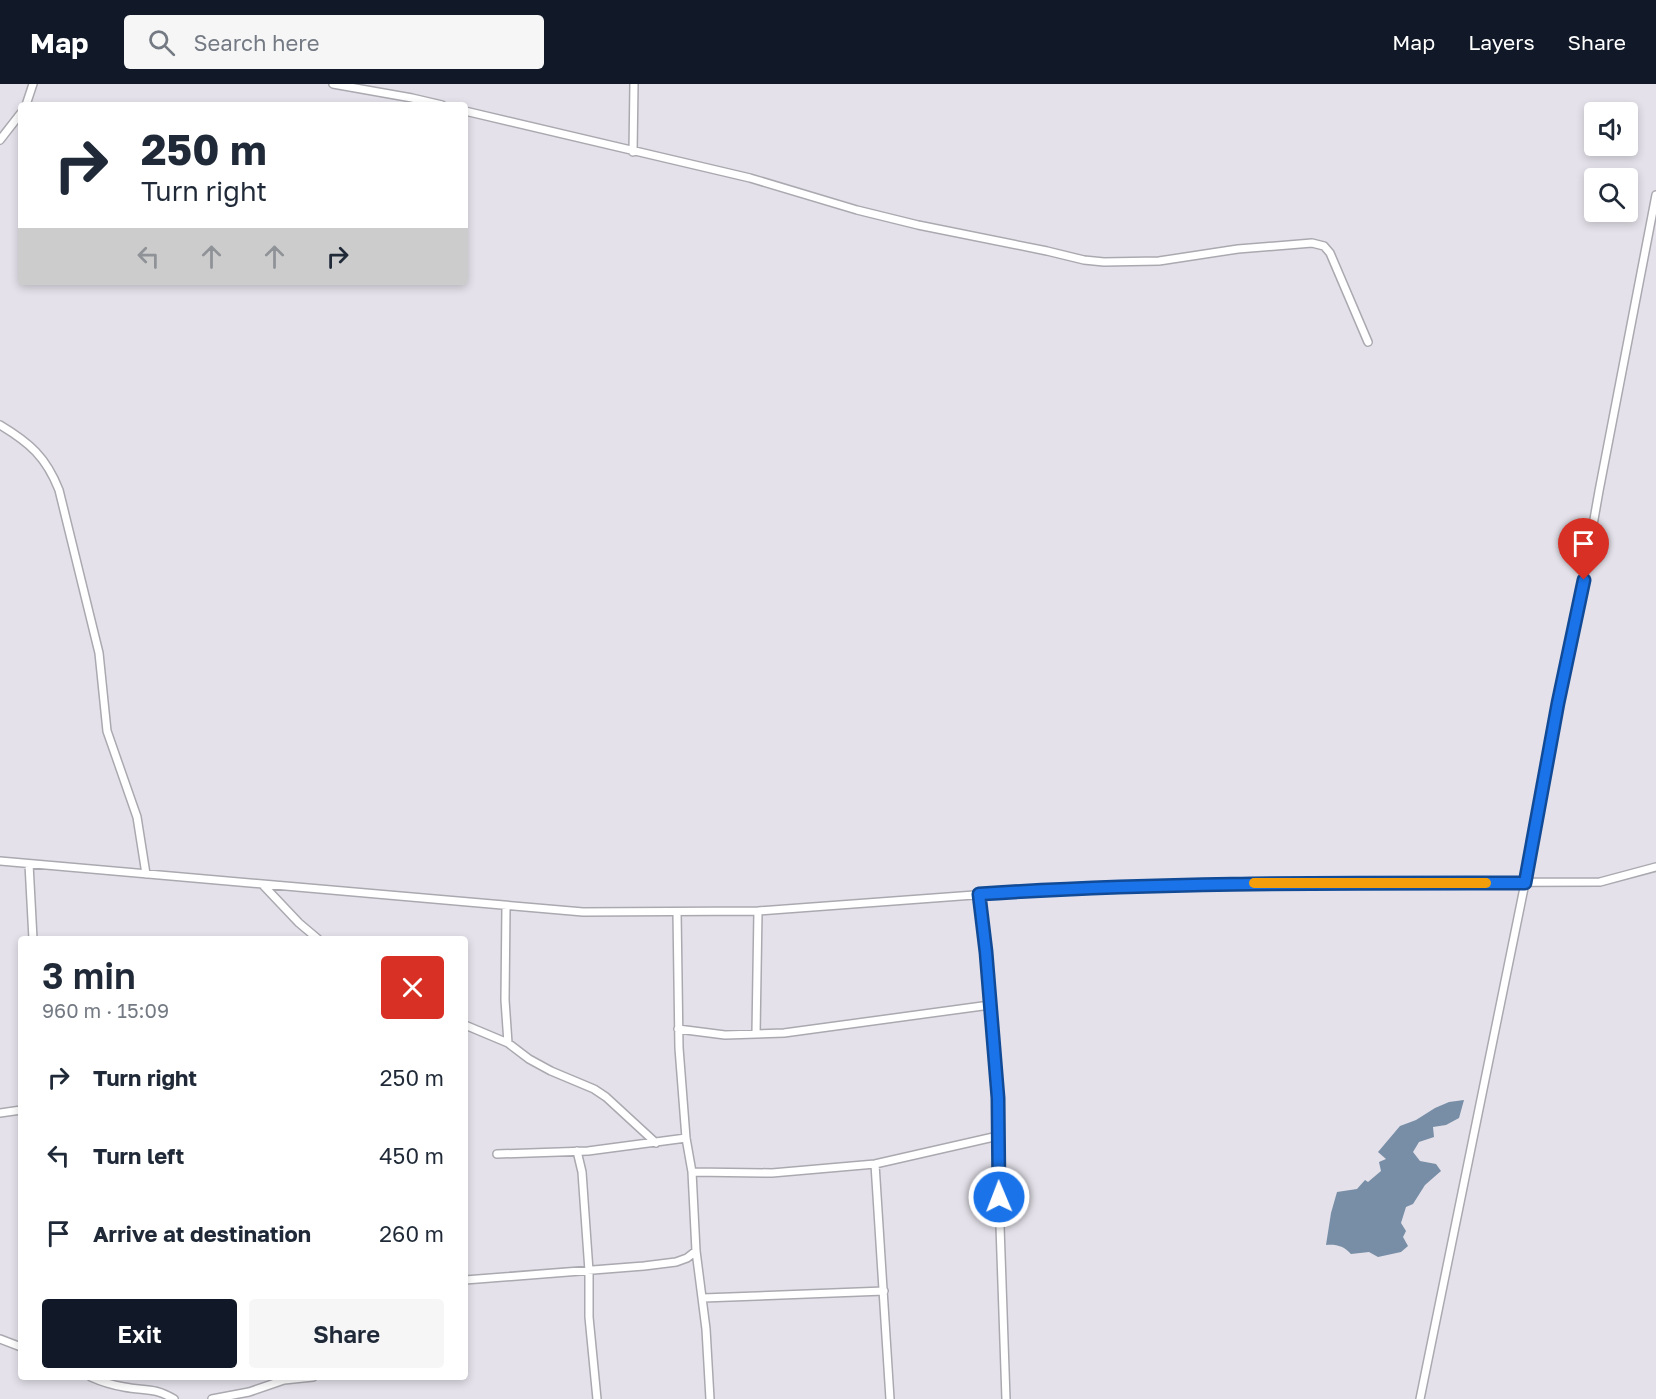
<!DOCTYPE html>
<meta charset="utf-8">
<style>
:root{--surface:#fff;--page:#f6f6f7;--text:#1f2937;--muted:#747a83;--accent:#111827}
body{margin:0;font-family:"Golos Text",sans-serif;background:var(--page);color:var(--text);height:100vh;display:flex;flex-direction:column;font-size:22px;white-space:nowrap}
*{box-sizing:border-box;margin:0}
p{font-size:20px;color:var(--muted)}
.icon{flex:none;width:33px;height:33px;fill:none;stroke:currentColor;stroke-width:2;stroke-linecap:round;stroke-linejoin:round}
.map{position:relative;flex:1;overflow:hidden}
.sheet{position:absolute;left:18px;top:852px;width:450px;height:444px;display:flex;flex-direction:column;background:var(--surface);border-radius:6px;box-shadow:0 3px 9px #0003}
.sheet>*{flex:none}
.hud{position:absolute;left:18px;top:18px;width:450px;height:183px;border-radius:6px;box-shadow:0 3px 9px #0003;background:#fff;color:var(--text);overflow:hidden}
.fabs{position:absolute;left:1584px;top:18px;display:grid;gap:12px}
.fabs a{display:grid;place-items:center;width:54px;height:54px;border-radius:6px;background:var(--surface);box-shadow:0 3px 9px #0003;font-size:30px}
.pin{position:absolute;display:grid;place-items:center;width:51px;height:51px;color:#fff;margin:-62px -26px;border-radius:50% 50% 50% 0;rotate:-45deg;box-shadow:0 0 6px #0007}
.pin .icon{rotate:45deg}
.me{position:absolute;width:66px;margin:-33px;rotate:359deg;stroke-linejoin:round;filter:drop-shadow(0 0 4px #0008)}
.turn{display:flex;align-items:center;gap:21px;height:126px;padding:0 24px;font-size:27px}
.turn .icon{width:78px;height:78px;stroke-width:2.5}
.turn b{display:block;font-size:42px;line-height:51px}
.lanes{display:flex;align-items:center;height:57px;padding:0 24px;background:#0003;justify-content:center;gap:30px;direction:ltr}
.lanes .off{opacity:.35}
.round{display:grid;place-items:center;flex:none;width:63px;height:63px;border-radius:6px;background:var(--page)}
.summary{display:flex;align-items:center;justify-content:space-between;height:102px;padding:0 24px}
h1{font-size:36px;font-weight:600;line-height:45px}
.action{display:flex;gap:12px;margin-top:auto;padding:12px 24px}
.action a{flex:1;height:69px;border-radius:6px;background:var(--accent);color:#fff;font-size:24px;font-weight:600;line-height:69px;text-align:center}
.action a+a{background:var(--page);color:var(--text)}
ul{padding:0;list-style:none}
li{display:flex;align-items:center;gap:18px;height:78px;padding:0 24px}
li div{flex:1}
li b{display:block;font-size:22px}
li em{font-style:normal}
header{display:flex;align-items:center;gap:36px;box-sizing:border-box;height:84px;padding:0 30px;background:var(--accent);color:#fff}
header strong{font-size:28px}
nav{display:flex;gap:33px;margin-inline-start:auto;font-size:21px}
.search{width:420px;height:54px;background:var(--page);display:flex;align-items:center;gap:15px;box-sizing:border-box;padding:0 21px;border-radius:6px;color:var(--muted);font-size:22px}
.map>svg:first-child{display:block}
.water{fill:#778ea6}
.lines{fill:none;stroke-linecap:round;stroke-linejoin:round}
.street-casing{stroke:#aba9b0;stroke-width:10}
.street{stroke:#fff;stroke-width:7}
.route-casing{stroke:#114b97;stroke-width:15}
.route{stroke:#1a73e8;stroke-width:10}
.slow{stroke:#f59e0b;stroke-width:10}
</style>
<header>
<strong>Map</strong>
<div class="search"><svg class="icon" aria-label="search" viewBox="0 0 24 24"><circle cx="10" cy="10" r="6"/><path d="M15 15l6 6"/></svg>Search here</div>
<nav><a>Map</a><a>Layers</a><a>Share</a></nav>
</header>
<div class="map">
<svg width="1656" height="1315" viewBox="0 0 1656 1315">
<rect width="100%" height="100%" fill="#e4e1ea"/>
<path class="water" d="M 1464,1016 L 1459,1034 L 1446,1041 L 1433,1043 L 1434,1053 L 1419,1058 L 1413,1068 L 1420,1077 L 1436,1080 L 1441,1087 L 1425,1101 L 1413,1120 L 1406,1123 L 1401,1139 L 1406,1147 L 1403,1153 L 1408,1162 L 1401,1168 L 1378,1173 L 1369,1168 L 1351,1170 C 1344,1162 1336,1160 1326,1161 L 1331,1129 L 1337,1108 L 1357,1105 L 1365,1096 L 1368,1098 L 1381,1087 L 1379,1078 L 1386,1075 L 1378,1068 L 1400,1042 L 1416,1036 L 1435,1024 L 1449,1018 Z"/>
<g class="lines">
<defs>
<path id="street" d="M 333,0 L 412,14 L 442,21
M 26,21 L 33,0
M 465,27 L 750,94 L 857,126 L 918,141 L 1047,167 L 1084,176 L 1104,178 L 1159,177 L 1238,165 L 1312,159 L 1324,162 L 1330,169 L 1368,258
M 0,56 L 21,29
M 633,68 L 634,0
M 0,341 C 30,359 46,373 59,406 L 99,569 L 107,647 L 137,733 L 146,790
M 0,777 L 583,828 L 758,827 L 1068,804 L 1248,799 L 1600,798 L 1656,783
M 29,780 L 33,855
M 263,801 L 299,839 L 318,855
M 979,810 L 986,868 L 998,1014 L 999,1113 L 1006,1315
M 506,823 L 505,916 L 508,959
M 677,828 L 679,964 L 686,1054 L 692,1088 L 696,1167 L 706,1245 L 710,1315
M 465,941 L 508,959 L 529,975 L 551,987 L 594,1005 L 606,1013 L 656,1059
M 678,945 L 725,951 L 784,949 L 990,921
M 756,950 L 758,827
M 0,1029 L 21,1026
M 577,1067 L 582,1088 L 589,1187 L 589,1233 L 597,1315
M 497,1070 L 588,1067 L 686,1054
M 875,1080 L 890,1315
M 692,1088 L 772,1089 L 875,1080 L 998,1052
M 465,1196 L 644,1182 L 676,1178 L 687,1174 L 696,1167
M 703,1214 L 884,1207
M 0,1255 L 21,1263
M 91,1293 C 102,1298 112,1301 124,1303 C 145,1307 154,1303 174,1315
M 212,1315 L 249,1308 L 284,1296 L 313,1293
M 1420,1315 L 1525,799 L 1558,619 L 1573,554 L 1599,407 L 1656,111"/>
</defs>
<use href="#street" class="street-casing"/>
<use href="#street" class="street"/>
</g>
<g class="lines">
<defs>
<path id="route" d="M 999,1113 L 998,1014 L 986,868 L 979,810 C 1161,798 1342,799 1525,799 L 1558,619 L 1584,496"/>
</defs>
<use href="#route" class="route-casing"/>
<use href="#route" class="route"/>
<path class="slow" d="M 1254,799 L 1486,799"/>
</g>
</svg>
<div class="fabs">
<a><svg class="icon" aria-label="sound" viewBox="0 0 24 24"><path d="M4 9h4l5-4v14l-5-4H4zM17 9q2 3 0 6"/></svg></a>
<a><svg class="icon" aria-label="search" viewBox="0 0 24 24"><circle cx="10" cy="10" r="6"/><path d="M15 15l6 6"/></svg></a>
</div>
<div class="pin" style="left:1584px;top:496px;background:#d93025"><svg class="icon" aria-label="arrive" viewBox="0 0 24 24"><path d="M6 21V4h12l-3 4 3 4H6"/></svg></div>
<svg class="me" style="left:999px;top:1113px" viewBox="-20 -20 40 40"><circle r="17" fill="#1a73e8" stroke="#fff" stroke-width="3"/><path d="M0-11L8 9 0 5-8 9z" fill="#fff"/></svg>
<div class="hud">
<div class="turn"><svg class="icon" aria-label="right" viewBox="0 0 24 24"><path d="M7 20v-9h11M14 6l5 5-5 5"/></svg><div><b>250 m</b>Turn right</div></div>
<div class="lanes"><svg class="icon off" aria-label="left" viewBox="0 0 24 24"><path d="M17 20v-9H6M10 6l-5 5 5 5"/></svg><svg class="icon off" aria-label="ahead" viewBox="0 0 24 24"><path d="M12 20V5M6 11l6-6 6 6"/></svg><svg class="icon off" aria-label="ahead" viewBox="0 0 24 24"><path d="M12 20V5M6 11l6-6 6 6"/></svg><svg class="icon" aria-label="right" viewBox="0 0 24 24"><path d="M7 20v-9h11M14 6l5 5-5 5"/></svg></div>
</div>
<section class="sheet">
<div class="summary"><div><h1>3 min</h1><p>960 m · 15:09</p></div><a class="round" style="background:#d93025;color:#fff"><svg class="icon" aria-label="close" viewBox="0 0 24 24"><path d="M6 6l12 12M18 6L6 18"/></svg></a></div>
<ul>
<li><svg class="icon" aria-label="right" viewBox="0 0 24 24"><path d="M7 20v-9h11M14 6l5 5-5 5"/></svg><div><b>Turn right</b></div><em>250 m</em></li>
<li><svg class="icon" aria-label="left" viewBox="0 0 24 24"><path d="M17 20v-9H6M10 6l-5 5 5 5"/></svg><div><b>Turn left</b></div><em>450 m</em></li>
<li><svg class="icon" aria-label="arrive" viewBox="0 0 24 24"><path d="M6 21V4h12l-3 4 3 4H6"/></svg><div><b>Arrive at destination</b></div><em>260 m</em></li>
</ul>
<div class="action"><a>Exit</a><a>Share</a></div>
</section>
</div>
